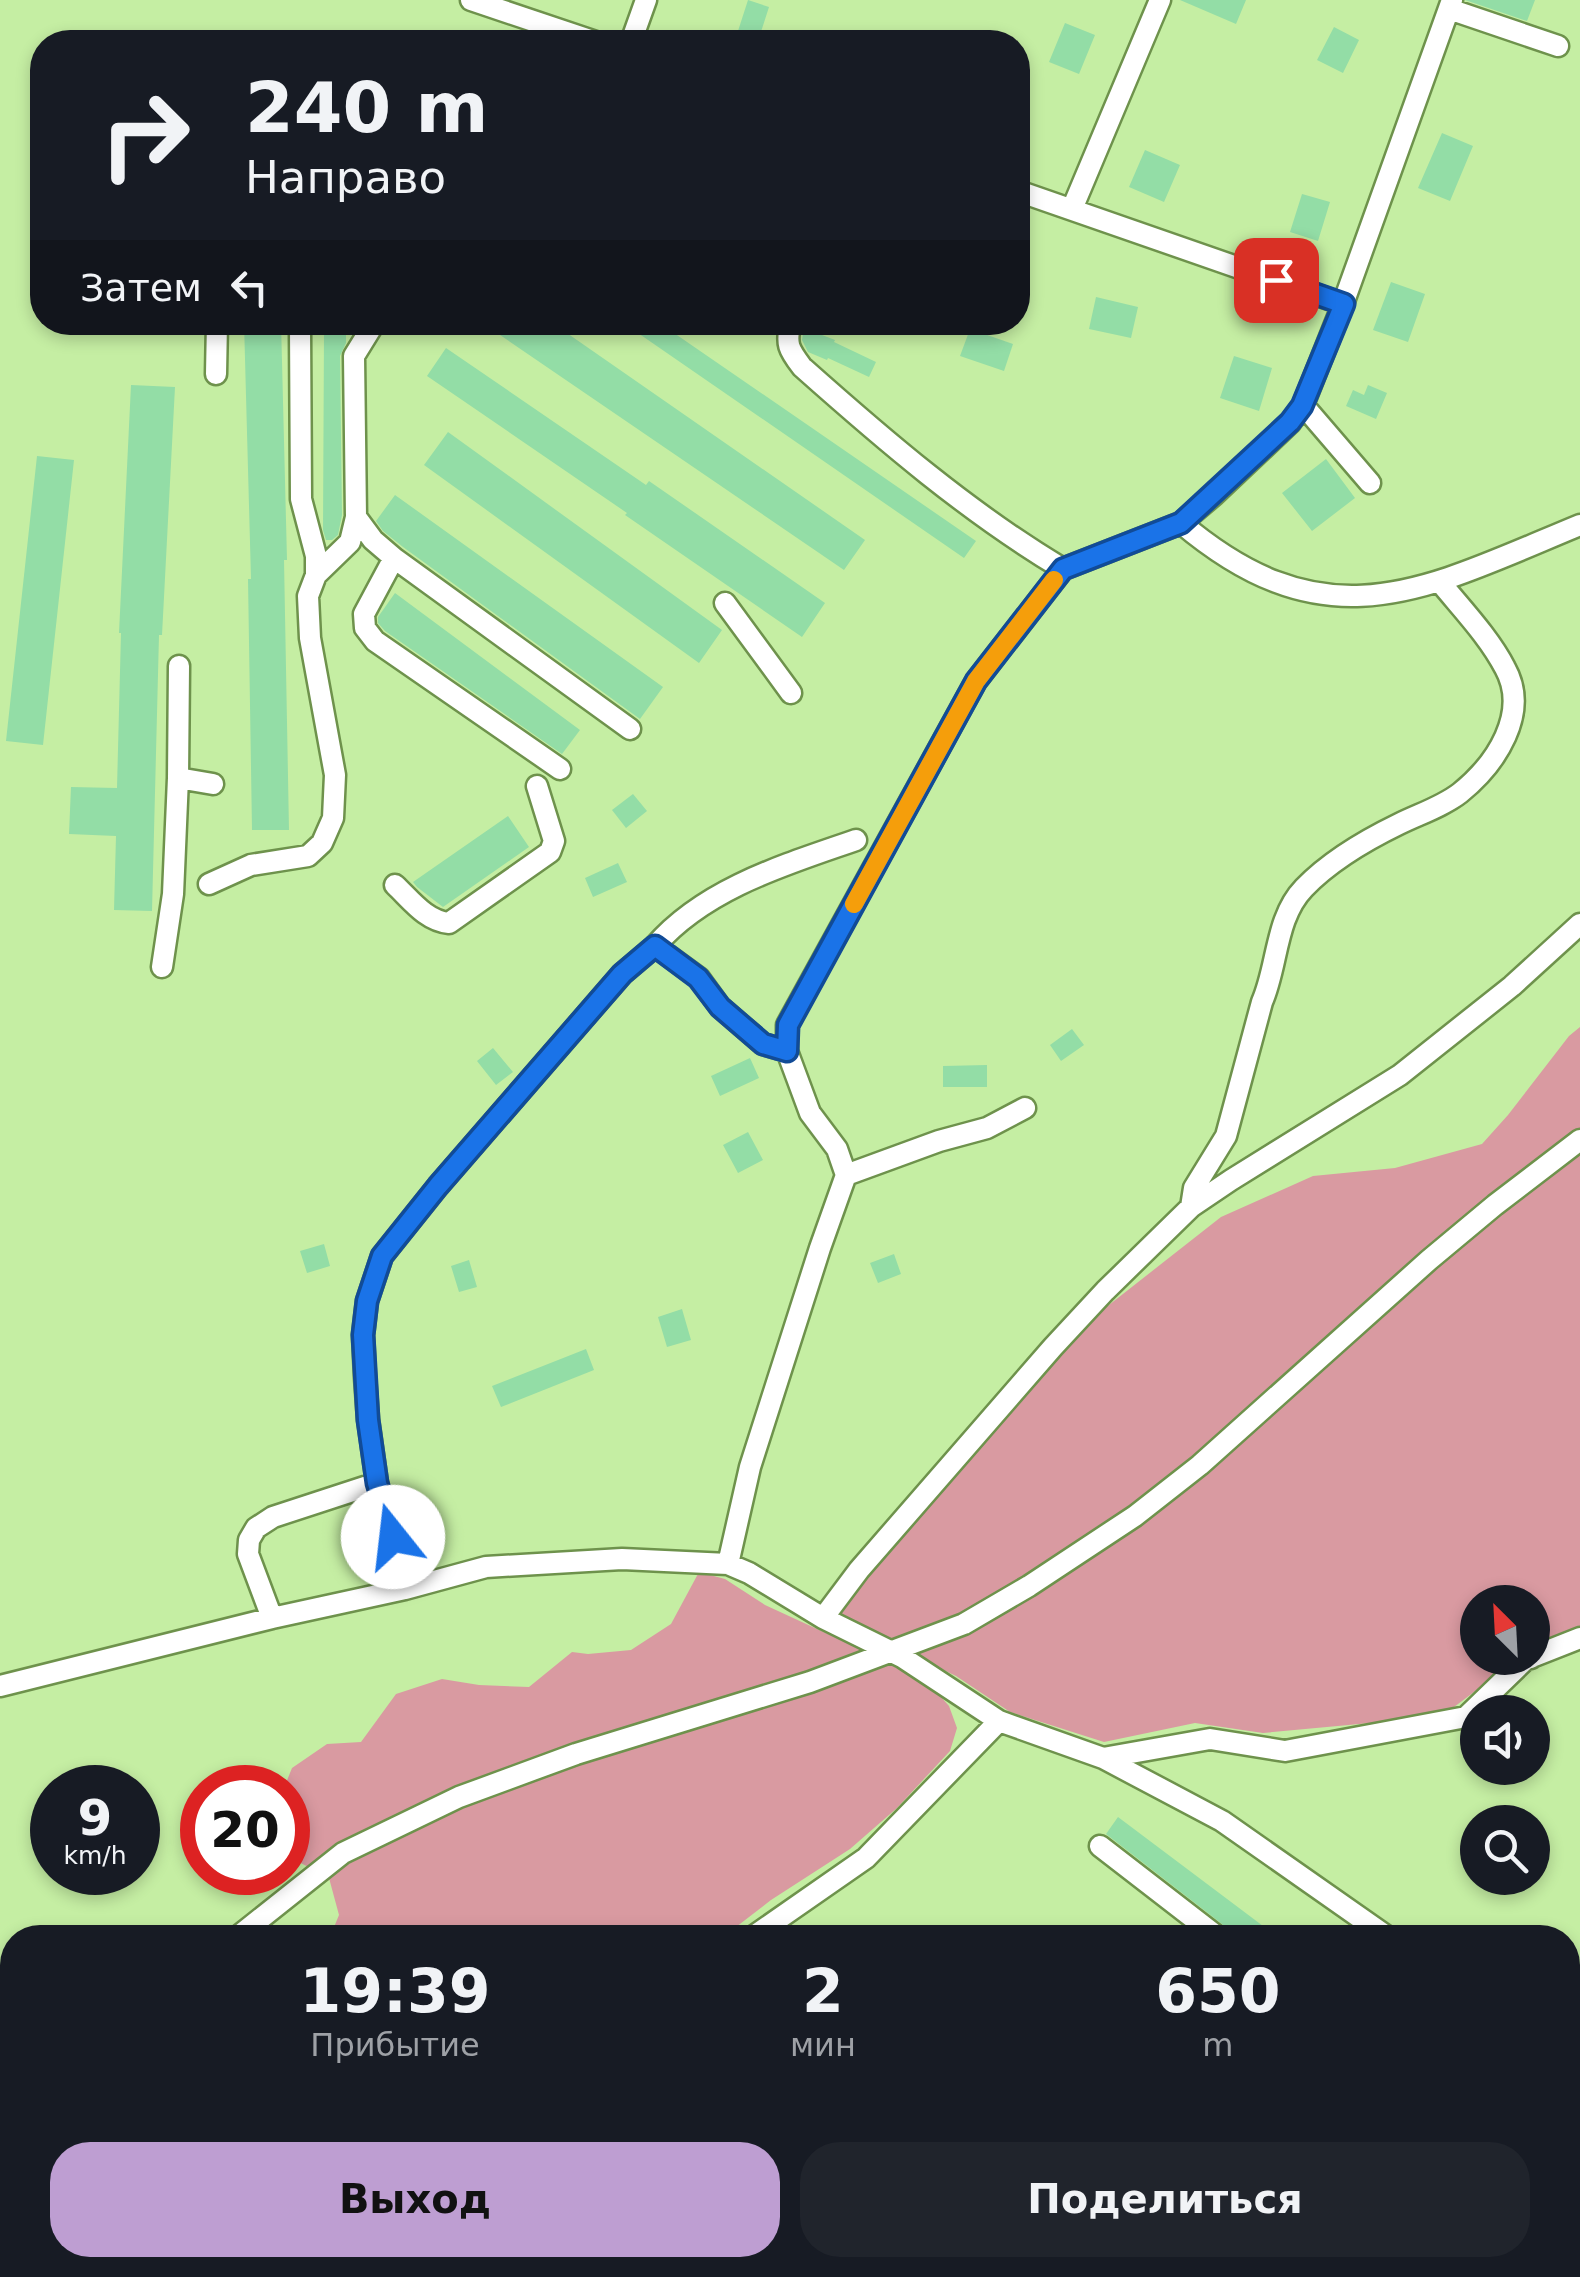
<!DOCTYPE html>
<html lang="ru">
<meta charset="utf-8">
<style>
:root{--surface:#171b24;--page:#20242c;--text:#f1f3f6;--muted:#9ea1a6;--accent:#be9ed2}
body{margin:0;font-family:"DejaVu Sans",sans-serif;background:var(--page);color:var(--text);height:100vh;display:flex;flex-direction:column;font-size:38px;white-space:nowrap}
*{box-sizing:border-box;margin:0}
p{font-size:32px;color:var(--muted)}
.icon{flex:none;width:55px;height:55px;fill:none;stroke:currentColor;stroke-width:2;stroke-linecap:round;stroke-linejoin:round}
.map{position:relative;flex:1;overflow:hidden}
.details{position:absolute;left:0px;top:1925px;width:1580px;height:352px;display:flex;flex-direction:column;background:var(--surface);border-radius:40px 40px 0 0;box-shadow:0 5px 15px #0003}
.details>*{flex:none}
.top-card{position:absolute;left:30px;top:30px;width:1000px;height:305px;border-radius:40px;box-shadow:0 5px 15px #0003;background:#171b24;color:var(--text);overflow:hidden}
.needle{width:65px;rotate:336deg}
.fabs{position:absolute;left:1460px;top:1585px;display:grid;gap:20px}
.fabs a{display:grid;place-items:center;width:90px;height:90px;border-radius:50%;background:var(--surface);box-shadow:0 5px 15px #0003;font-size:50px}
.speed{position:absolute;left:30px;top:1765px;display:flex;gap:20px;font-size:50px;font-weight:700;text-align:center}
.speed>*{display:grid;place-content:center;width:130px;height:130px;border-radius:50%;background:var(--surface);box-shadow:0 5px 15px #0003;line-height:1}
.speed small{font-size:25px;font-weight:400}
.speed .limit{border:15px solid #d22;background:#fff;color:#111}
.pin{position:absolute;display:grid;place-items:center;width:85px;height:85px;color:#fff;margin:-42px;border-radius:20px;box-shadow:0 5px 15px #0006}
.me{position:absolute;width:110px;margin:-55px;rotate:344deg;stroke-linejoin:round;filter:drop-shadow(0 0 8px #0008)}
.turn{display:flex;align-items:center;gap:35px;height:210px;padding:0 50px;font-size:45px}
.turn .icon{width:130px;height:130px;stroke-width:2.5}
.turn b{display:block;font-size:70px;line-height:85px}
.then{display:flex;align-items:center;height:95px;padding:0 50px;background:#0003;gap:20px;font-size:38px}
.eta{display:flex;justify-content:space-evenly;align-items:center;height:170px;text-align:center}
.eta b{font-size:60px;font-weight:700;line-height:70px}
.primary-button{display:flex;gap:20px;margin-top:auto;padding:20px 50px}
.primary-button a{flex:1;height:115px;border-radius:40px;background:var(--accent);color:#111;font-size:40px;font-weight:700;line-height:115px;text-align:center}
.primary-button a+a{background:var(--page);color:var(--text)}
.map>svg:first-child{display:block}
.green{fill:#d99aa1}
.building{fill:#93dda6}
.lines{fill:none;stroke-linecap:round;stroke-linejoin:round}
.minor-casing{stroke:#6e924c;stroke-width:25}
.path{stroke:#95b679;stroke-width:4;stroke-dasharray:10 5;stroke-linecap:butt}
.minor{stroke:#fff;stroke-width:20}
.route-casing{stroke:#114b97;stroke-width:25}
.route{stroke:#1a73e8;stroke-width:18}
.slow{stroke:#f59e0b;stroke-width:18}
</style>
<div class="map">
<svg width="1580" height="2277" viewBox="0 0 1580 2277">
<rect width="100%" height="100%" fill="#c5eea3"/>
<path class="green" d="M 1580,1027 L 1580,1629 L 1533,1648 L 1532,1602 L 1478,1602 L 1478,1658 L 1516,1658 L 1498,1674 L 1450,1710 L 1381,1722 L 1263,1733 L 1195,1723 L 1104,1742 L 1010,1712 L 956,1676 L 900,1649 L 826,1617 L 1086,1323 L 1221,1217 L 1313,1176 L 1395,1168 L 1482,1144 L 1508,1115 L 1569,1036 Z
M 699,1572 L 725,1579 L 765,1605 L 906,1670 L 933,1688 L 949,1706 L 957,1728 L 950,1751 L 897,1808 L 850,1849 L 771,1900 L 723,1937 L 330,1937 L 339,1915 L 329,1878 L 295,1860 L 288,1852 L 288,1788 L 284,1788 L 292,1768 L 327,1744 L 361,1742 L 396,1694 L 442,1679 L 479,1685 L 529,1687 L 572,1652 L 588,1654 L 631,1650 L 671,1624 Z"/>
<path class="building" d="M 748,0 L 769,7 L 759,38 L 738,31 Z
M 1180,0 L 1246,0 L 1236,24 Z
M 1465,0 L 1535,0 L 1527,21 Z
M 1065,23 L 1095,35 L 1079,74 L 1049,62 Z
M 1334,27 L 1359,40 L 1343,73 L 1317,60 Z
M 1442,133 L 1473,146 L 1450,201 L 1418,188 Z
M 1145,150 L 1180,165 L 1164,202 L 1129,187 Z
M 1302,194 L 1330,202 L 1318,241 L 1290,232 Z
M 1391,282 L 1425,294 L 1408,342 L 1373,330 Z
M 1096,297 L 1138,307 L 1131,338 L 1089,329 Z
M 244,322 L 281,322 L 287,560 L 284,560 L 289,830 L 252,830 L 248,579 L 251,579 Z
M 481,322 L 551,322 L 865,540 L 844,570 Z
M 622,322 L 658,322 L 976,541 L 964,558 Z
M 804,328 L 835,340 L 834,342 L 876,362 L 869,377 L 828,358 L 827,360 L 808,352 L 802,340 Z
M 970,329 L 1013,344 L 1004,371 L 960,356 Z
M 324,331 L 346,331 L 346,343 L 340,356 L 342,515 L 338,535 L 332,540 L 326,540 L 323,530 Z
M 446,348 L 646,485 L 649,481 L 825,603 L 802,637 L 625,515 L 627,513 L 427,376 Z
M 1234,356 L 1272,368 L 1259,411 L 1220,398 Z
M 131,385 L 175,387 L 162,635 L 159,635 L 152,911 L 114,910 L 116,836 L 69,834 L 71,787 L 117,788 L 121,633 L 119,633 Z
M 1368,385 L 1387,393 L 1376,419 L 1346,406 L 1353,390 L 1364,395 Z
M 448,432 L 722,630 L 699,663 L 424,465 Z
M 37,456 L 74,460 L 43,745 L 6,741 Z
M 1326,459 L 1355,498 L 1312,531 L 1282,493 Z
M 395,495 L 663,687 L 640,719 L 403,547 L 383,531 L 376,521 Z
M 395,593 L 580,730 L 562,754 L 385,631 L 378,623 L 378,617 Z
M 633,794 L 647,811 L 626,828 L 612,810 Z
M 508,816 L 529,847 L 443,907 L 417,887 L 413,882 Z
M 618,863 L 627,882 L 593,897 L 585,878 Z
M 1072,1029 L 1084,1045 L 1061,1061 L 1050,1045 Z
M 493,1048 L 513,1072 L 496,1085 L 477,1061 Z
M 750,1058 L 759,1078 L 720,1096 L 711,1076 Z
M 987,1065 L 987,1087 L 943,1087 L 943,1066 Z
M 748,1132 L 763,1160 L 738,1173 L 723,1145 Z
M 324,1244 L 330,1266 L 307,1273 L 300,1251 Z
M 894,1254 L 901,1274 L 878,1283 L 870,1263 Z
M 469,1260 L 477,1287 L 459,1292 L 451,1266 Z
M 682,1309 L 691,1340 L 667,1347 L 658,1317 Z
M 586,1349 L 594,1370 L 501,1407 L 492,1386 Z
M 1118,1817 L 1279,1938 L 1240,1938 L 1106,1834 Z"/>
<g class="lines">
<defs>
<path id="minor" d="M 471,0 L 596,42
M 1449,9 L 1558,46
M 631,42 L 646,0
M 1018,191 L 1343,304 L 1452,0
M 1072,209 L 1160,0
M 1343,304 L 1303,405 L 1290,423 L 1214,495 L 1181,523 L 1063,569 L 976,681 L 787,1025 L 787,1051 L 810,1113 L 837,1149 L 846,1175 L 820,1248 L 750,1467 L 728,1564 L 749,1573 L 823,1618 L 902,1657 L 999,1721 L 1103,1758 L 1222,1821 L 1389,1938
M 791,322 C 785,344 789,350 802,367 C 884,440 969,513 1063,569
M 216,374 L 217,322
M 1303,405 L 1370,483
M 356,517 L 373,540 L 394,558
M 1181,523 C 1328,647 1425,589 1580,525
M 316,575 L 350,542 L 356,517 L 354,356 L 375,322
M 725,603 L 791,693
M 560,769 L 375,641 L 365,628 L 364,614 L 394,558 L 630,729
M 178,778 L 213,784
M 209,884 L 251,865 L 308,856 L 322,843 L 333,818 L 335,775 L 310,638 L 308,596 L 316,575 L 316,556 L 301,499 L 300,328
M 395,885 C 411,900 426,921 449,923 L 550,852 L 554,841 L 537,786
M 655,946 C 705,888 787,864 856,840
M 162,967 L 173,894 L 178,778 L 179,666
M 846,1175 L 939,1141 L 987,1128 L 1025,1108
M 1191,1207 L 1194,1188 L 1226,1136 L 1262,1002 C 1278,966 1275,918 1304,888 C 1329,862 1366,840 1399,824 C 1419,814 1442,807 1460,793 C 1496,764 1530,713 1505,668 C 1489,637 1462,609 1440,582
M 405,1589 L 377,1483 L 368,1419 L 365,1377 L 363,1335 L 367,1301 L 382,1256 L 438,1186 L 622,974 L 655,946 L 699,978 L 720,1007 L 763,1044 L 787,1051
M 272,1618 L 248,1554 L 249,1540 L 256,1528 L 273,1517 L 377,1483
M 823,1618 L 859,1570 L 1053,1347 L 1105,1291 L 1191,1207 L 1231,1180 L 1400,1075 L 1512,986 L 1580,924
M 1532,1657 L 1580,1638
M 0,1686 L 272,1618 L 405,1589 L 486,1567 L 622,1559 L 728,1564
M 1103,1758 L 1210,1739 L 1285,1751 L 1466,1717 L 1526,1659 L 1531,1658
M 1100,1846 L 1219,1938
M 236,1938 L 343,1853 L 459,1797 L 576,1754 L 810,1682 L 964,1624 L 1029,1586 L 1135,1516 L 1200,1465 L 1429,1260 L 1495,1205 L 1580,1140
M 751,1938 L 866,1858 L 999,1721
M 1568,2003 L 1580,2005
M 1568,2036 L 1580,2045
M 1568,2129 L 1580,2138
M 1273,2265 L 1291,2277
M 29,2277 L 33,2265
M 644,2277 L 647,2265"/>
</defs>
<use href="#minor" class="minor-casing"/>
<path class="path" d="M 684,2277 L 687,2265"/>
<use href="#minor" class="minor"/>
</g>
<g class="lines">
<defs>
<path id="route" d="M 393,1537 L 377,1483 L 368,1420 L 363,1335 L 367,1301 L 382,1256 L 438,1186 L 622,974 L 655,946 L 698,978 L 720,1007 L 763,1044 L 787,1051 L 788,1025 L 976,681 L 1063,569 L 1181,523 L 1290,422 L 1302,406 L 1344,304 L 1276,280"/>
</defs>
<use href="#route" class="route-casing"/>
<use href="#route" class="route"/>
<path class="slow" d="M 854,904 L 976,681 L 1054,580"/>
</g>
</svg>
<div class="fabs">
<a><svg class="needle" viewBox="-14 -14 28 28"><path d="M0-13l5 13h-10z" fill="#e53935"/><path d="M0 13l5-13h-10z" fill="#9ea1a6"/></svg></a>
<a><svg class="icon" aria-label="sound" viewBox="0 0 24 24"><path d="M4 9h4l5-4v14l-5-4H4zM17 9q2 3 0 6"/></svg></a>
<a><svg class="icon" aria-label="search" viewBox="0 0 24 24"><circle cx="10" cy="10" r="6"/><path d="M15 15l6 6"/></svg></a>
</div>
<div class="speed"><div>9<small>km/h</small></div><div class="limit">20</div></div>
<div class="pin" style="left:1276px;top:280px;background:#d93025"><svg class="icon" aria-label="arrive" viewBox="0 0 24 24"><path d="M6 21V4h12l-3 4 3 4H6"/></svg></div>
<svg class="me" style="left:393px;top:1537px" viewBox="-20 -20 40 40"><circle r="19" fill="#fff"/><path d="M0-13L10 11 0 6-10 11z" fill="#1a73e8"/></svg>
<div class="top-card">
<div class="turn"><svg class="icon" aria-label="right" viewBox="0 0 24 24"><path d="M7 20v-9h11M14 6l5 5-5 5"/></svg><div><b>240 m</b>Направо</div></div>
<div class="then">Затем<svg class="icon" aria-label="left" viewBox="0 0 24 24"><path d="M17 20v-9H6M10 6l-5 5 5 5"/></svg></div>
</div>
<section class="details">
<div class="eta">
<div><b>19:39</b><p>Прибытие</p></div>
<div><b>2</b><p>мин</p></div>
<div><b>650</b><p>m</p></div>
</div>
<div class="primary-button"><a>Выход</a><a>Поделиться</a></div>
</section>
</div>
